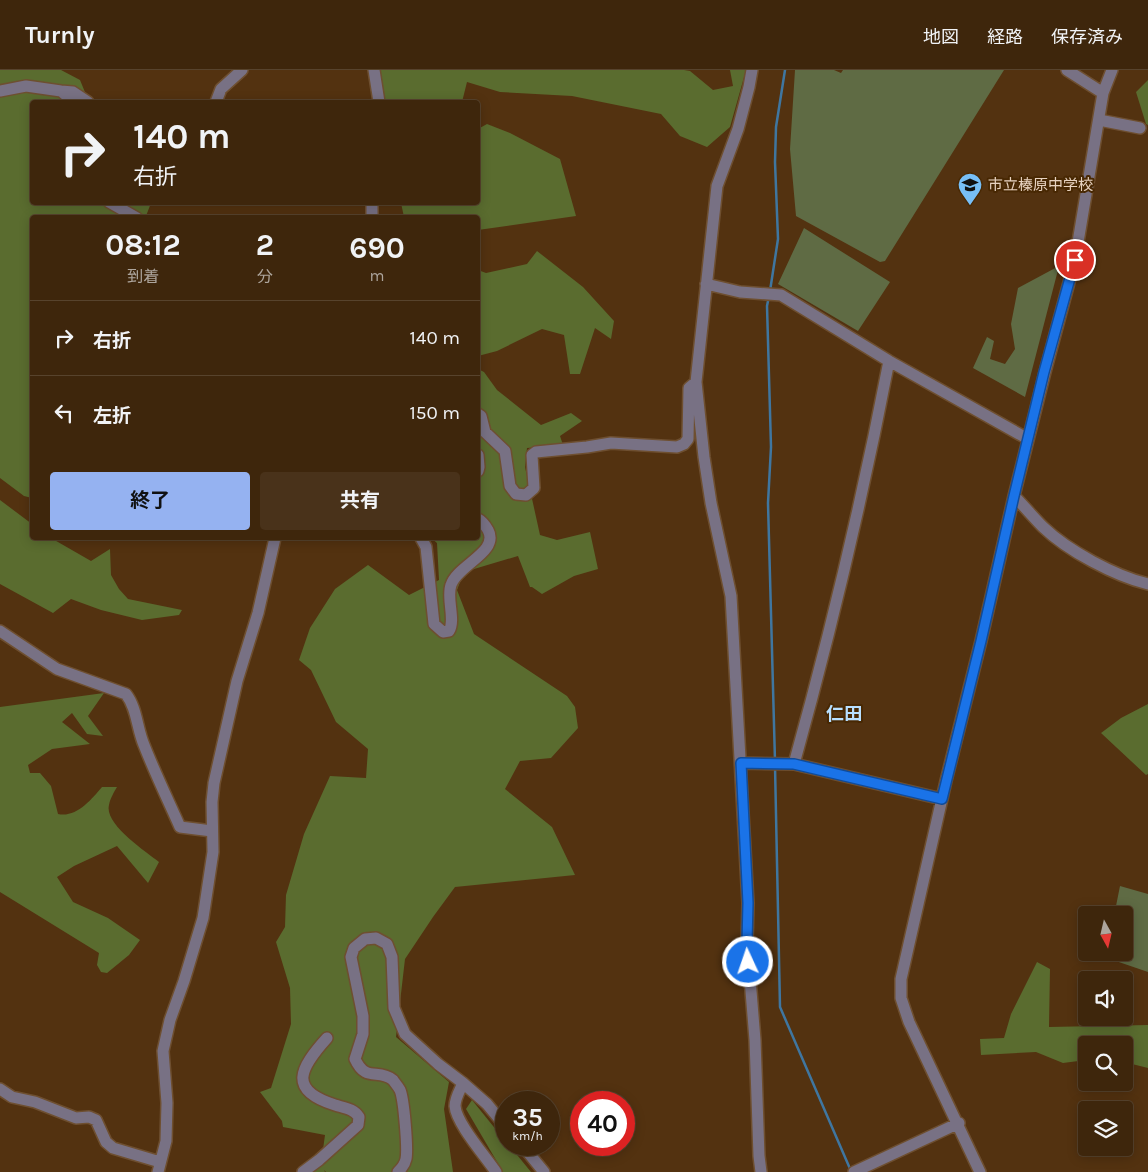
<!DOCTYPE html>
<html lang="ja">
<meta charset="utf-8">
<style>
:root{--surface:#3e260c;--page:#49321a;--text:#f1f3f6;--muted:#ada59d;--line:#57432d;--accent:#95b2f1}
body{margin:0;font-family:Karla,"Noto Sans JP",sans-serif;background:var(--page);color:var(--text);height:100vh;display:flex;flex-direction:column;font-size:19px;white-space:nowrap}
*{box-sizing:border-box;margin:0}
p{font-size:16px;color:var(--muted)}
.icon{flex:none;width:28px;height:28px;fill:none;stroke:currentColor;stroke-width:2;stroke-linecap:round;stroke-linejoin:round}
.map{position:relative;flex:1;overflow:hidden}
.sheet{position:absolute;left:30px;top:145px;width:450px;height:325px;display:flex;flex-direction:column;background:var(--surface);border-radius:5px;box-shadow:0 2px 12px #0003,0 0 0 1px var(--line)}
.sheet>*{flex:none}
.guide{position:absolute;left:30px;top:30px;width:450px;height:105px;border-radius:5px;box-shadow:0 2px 12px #0003,0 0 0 1px var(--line);background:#3e260c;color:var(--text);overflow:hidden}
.needle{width:32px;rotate:172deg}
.tools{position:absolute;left:1078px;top:836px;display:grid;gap:10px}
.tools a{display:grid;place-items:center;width:55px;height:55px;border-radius:5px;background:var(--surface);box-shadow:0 2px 12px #0003,0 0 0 1px var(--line);font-size:25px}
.speed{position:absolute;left:495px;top:1021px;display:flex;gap:10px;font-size:25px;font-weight:700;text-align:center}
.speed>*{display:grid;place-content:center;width:65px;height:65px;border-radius:50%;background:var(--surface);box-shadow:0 2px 12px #0003,0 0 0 1px var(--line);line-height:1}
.speed small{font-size:12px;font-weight:400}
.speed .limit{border:8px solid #d22;background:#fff;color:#111}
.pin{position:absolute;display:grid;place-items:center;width:42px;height:42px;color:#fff;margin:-21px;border:2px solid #fff;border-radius:50%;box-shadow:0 1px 5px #0007}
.me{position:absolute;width:55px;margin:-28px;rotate:357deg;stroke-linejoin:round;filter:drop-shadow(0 0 4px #0008)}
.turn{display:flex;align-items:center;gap:18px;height:105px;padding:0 20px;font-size:22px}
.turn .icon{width:65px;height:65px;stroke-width:2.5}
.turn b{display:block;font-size:35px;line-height:42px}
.eta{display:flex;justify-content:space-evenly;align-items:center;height:85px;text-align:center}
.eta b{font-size:30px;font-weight:700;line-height:35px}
.primary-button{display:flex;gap:10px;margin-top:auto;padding:10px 20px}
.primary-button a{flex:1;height:58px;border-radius:5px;background:var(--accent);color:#111;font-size:20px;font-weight:700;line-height:58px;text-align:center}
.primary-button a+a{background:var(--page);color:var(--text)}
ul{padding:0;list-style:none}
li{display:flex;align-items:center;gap:15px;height:75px;padding:0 20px;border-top:1px solid var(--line)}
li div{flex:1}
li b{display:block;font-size:19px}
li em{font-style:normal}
header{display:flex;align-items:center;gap:30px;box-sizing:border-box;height:70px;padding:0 25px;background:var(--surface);border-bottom:1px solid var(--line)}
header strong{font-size:24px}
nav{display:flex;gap:28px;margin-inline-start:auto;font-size:18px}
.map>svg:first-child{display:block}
.green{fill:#5f6b44}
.forest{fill:#5a6c2f}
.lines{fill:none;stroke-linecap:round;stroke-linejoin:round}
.stream{stroke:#3f76a0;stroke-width:2.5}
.minor-casing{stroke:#6e4f30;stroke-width:14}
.minor{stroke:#787184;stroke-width:11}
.route-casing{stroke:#114b97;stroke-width:12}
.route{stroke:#1a73e8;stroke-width:9}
.labels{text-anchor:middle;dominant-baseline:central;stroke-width:4;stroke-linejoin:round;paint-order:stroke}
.poi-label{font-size:15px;fill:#e7d2c0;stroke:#482803;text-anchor:start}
.quarter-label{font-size:18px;font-weight:bold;fill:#b8dfff;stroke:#482803}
</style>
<header>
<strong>Turnly</strong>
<nav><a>地図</a><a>経路</a><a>保存済み</a></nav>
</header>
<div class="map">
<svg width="1148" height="1102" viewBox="0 0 1148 1102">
<rect width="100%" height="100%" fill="#533210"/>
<path class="green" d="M 795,0 L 834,0 L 841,3 L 843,0 L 1004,0 L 885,191 L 880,192 L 796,146 L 790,79 Z
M 804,158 L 890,212 L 858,261 L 778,214 Z
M 1059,196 L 1058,200 L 1025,327 L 973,298 L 987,267 L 994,271 L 990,289 L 1005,294 L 1015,279 L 1011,254 L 1018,218 Z
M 1120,816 L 1148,824 L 1148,902 L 1110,889 L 1101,883 L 1124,882 L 1124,845 L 1106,845 L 1116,836 Z"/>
<path class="forest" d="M 0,0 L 61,0 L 80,10 L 89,32 L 32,32 L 32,132 L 151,133 L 146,146 L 150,147 L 32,148 L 32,428 L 24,426 L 0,408 Z
M 379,0 L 684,0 L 690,1 L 713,20 L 733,16 L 730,0 L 746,0 L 730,57 L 707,77 L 680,66 L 661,44 L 572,26 L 500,22 L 467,12 L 462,32 L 383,32 Z
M 1148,10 L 1148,55 L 1146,54 L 1136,22 Z
M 487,54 L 510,63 L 560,89 L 576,146 L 478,160 L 478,148 L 404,147 L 401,133 L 478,132 L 478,59 Z
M 537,181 L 583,217 L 614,251 L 611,269 L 595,258 L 580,304 L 570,304 L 564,265 L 542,259 L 497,281 L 478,286 L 478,200 L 486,203 L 527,194 Z
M 478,299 L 484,302 L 497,320 L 541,355 L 571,343 L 582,351 L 560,366 L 563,375 L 527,378 L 525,397 L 540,465 L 557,470 L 590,462 L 598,499 L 574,506 L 542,524 L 532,517 L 530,517 L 518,486 L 464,502 L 457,520 L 474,564 L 567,626 L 575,637 L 578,658 L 551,688 L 520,691 L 505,719 L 552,757 L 575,805 L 455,817 L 433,847 L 405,889 L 396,967 L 449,1012 L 444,1039 L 453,1102 L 326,1102 L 324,1100 L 325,1102 L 311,1102 L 321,1094 L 325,1065 L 283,1057 L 282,1051 L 260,1022 L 271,1018 L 291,954 L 290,918 L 276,872 L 285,857 L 286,825 L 304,764 L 330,706 L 366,708 L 368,679 L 336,652 L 311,600 L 299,590 L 310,558 L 335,519 L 368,495 L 409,525 L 439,510 L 437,473 L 431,468 L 478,468 Z
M 0,430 L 32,454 L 32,468 L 51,468 L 91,491 L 110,479 L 111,505 L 119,519 L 128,529 L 182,540 L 179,545 L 142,550 L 101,540 L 71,529 L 53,543 L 0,514 Z
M 104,623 L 88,646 L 103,666 L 87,664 L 72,643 L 62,652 L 90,674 L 52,679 L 28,695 L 30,703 L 40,703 L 51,716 L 58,744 C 76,748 91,730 102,717 L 117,717 C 114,722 110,729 109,735 C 104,754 145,781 159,792 L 148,813 L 117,776 L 74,796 L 57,807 L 73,832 L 108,848 L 140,870 L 129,885 L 107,903 L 101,902 L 97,895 L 99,883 L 0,822 L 0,637 Z
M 1148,634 L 1148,704 L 1146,705 L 1101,663 L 1121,648 Z
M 1037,892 L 1050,899 L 1049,957 L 1148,955 L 1148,998 L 1124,992 L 1124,975 L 1086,975 L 1086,990 L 1063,993 L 1036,982 L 981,985 L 980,969 L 1004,968 L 1011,944 Z
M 472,1030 L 506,1072 L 506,1075 L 509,1075 L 531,1102 L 503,1102 L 466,1039 Z"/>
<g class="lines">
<path class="stream" d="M 770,221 L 778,169 L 775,92 L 776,57 L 785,0
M 769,226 L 767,236 L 771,377 L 768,433 L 775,691
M 775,696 L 780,937 L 851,1101"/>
<defs>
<path id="minor" d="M 374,0 L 379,32
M 752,0 L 749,17 L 738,59 L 717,116 L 696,312 L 704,387 L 711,433 L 731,526 L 748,833 L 747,872 L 755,970 L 759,1086 L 761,1102
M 1067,0 L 1103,23
M 0,21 L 26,16 L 61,21 L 73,22 L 88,32
M 61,21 L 74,32
M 216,32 L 221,19 L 242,0
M 1099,50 L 1140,58
M 109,132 L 137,148
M 372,148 L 372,132
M 706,214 L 740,222 L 781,225 L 889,291 L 1028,369
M 478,344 L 481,346 L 485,362 L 505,381 L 510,416 L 516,424 L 526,425 L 534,418 L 532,385 L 536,382 L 587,377 L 611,373 L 677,377 L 684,374 L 688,369 L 689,318 L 696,312
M 478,385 L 479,397 L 478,401
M 1014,426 C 1024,436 1033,447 1043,457 C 1068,481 1115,506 1148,514
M 421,468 L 426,477 L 434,554 L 443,562 L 449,561 C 456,550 446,528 451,515 C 457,495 500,482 488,460 C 485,455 482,451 478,449
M 0,561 L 57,599 L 126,624 C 137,638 137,659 144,675 C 155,703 168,730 180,757 L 212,761
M 741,693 L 794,694 L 942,729
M 794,694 C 831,561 863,426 889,291
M 0,1019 L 12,1027 L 35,1032 L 76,1048 L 89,1047 L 96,1050 L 106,1072 L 113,1078 L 160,1092
M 522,1075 L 544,1102
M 158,1102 L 166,1071 L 167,1033 L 163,981 L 170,950 L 184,911 L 203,848 L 213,782 L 212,732 L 214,713 L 237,611 L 258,543 L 275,468
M 303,1102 L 319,1090 L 358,1055 L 359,1047 C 354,1039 345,1038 335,1035 C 287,1020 300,998 327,968
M 398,1102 C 401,1099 405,1094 406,1089 C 408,1079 404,1029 400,1020 C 398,1016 395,1013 393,1010 C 378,998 366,1013 355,989 L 363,964 L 363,946 L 351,887 L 354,878 L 365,869 L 376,868 L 387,874 L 392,887 L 394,938 L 405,964 L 438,994 L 463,1013
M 496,1102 C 486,1087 456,1053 455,1036 C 455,1028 460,1020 463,1013 L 487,1034 L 506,1057
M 854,1102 L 959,1053
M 980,1102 L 909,952 L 901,928 L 901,909 L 946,711 L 981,571 L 1014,426 L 1045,302 L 1075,190 L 1103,23 L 1112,0"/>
</defs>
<use href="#minor" class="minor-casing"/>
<use href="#minor" class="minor"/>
</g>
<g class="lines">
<defs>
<path id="route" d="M 748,892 L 747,872 L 748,833 L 741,693 L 794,694 L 942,729 L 981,571 L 1014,426 L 1044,302 L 1075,190"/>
</defs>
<use href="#route" class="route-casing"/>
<use href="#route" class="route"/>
</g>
<defs>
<symbol id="school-pin" viewBox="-11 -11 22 30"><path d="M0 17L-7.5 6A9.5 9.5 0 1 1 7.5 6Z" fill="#77bff7" stroke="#482803"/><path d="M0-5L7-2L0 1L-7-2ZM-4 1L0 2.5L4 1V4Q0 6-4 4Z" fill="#111"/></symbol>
</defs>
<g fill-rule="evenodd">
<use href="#school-pin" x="956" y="101" width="28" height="38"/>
</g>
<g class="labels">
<g class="poi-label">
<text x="988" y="115">市立榛原中学校</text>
</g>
<g class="quarter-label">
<text x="844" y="644">仁田</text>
</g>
</g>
</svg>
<div class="tools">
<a><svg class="needle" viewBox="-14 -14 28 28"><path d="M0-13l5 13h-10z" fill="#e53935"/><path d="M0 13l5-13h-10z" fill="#ada59d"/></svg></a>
<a><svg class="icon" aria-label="sound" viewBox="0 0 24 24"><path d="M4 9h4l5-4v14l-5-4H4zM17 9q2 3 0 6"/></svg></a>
<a><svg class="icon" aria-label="search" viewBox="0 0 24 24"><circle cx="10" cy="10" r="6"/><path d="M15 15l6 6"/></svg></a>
<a><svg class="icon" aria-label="layers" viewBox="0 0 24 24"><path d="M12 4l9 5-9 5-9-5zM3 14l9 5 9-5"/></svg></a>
</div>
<div class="speed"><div>35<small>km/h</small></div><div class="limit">40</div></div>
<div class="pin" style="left:1075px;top:190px;background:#d93025"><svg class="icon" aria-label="arrive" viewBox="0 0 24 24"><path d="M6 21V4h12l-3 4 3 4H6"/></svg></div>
<svg class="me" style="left:748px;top:892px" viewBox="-20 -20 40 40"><circle r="17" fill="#1a73e8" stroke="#fff" stroke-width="3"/><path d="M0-11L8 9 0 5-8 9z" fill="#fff"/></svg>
<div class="guide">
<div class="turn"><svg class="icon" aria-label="right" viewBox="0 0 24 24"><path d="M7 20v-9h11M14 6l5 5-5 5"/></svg><div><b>140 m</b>右折</div></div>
</div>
<section class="sheet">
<div class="eta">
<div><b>08:12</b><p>到着</p></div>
<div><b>2</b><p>分</p></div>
<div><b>690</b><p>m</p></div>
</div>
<ul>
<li><svg class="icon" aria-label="right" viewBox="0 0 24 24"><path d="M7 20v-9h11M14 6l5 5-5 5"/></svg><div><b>右折</b></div><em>140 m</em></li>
<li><svg class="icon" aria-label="left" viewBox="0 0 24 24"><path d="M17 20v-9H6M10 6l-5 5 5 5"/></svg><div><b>左折</b></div><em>150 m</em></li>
</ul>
<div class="primary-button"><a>終了</a><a>共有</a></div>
</section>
</div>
